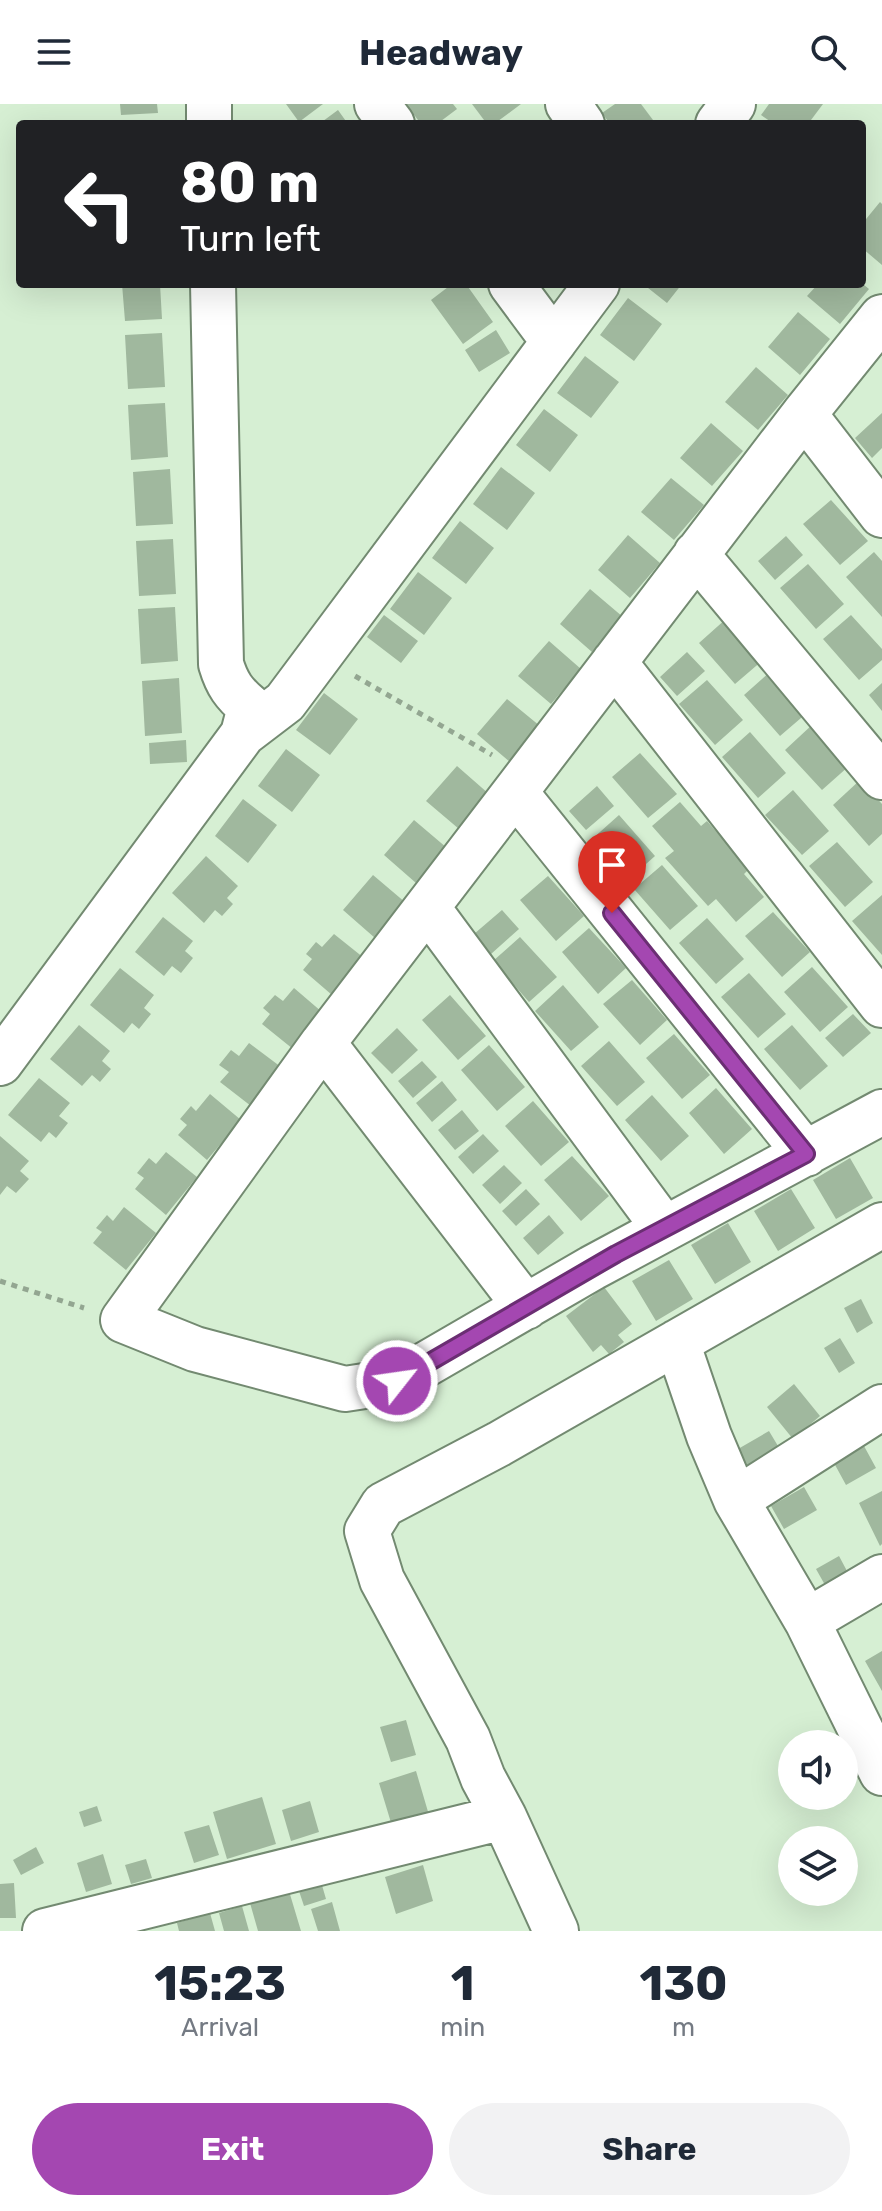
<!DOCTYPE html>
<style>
:root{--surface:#fff;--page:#f2f2f3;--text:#1f2937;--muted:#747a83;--accent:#a447b1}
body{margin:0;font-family:Rubik,sans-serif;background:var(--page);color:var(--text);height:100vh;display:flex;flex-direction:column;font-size:30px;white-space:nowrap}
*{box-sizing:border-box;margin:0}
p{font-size:26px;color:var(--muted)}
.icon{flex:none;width:44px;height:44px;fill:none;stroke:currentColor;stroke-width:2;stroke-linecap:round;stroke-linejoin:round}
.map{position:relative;height:1827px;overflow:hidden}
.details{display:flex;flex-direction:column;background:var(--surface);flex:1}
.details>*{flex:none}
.guide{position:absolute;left:16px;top:16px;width:850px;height:168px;border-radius:8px;box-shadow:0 8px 32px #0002;background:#202124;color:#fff;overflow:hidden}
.tools{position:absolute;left:778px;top:1626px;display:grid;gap:16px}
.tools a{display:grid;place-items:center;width:80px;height:80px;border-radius:50%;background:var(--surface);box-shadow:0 8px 32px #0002;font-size:40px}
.pin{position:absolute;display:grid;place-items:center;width:68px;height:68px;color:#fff;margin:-82px -34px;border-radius:50% 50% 50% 0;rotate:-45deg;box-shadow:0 0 8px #0007}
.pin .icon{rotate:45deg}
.me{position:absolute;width:88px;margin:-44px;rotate:60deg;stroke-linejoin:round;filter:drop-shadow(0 0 6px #0008)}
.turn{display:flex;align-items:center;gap:28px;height:168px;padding:0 32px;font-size:36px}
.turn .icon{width:104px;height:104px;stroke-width:2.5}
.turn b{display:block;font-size:56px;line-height:68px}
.eta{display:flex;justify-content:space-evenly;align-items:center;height:136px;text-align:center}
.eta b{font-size:48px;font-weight:700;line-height:56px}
.primary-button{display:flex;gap:16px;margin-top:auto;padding:16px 32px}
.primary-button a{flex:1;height:92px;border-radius:48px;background:var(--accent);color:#fff;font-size:32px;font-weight:700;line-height:92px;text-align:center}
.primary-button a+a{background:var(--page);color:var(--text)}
header{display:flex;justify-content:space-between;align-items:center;height:104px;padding:0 32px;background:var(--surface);font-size:36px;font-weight:700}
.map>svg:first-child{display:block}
.building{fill:#a0b89e}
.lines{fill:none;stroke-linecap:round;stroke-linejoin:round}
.minor-casing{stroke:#738a71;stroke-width:48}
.path{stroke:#93a691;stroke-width:5;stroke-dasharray:6 6;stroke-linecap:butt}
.minor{stroke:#fff;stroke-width:44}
.route-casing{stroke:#6b2e73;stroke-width:20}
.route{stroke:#a447b1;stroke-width:14}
</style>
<header><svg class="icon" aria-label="menu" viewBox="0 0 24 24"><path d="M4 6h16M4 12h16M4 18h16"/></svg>Headway<svg class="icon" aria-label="search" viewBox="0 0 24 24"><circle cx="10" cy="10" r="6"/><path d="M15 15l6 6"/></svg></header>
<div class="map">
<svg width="882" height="1827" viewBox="0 0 882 1827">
<rect width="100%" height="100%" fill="#d6efd3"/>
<path class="building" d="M 120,0 L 157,0 L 158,9 L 121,11 Z
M 286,0 L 323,0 L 299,18 Z
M 406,0 L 453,0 L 457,5 L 437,20 L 421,20 Z
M 472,0 L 521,0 L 494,20 L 487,20 Z
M 615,0 L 641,0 L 656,20 L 610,20 L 602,9 Z
M 769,0 L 823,0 L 808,20 L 774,20 L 761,11 Z
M 338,6 L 348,20 L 319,20 Z
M 880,98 L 882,100 L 882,161 L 862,144 L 862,120 Z
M 122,180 L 160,180 L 162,215 L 125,217 Z
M 452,180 L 466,180 L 493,218 L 463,240 L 431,196 Z
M 643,180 L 682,180 L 667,199 Z
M 818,180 L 863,180 L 869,185 L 840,220 L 807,192 Z
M 628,194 L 662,220 L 634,257 L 600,231 Z
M 798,208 L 830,235 L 800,271 L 768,243 Z
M 496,226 L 510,249 L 479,268 L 465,246 Z
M 162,229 L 165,283 L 128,285 L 125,231 Z
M 585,252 L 619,278 L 591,314 L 557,289 Z
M 756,263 L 788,291 L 758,326 L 725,298 Z
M 165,299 L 168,353 L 131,356 L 128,301 Z
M 544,305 L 578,331 L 550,368 L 516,341 Z
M 882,309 L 882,344 L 872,354 L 855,334 Z
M 711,319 L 743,347 L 712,382 L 680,354 Z
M 501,363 L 535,389 L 507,426 L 473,400 Z
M 170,365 L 173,420 L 136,422 L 133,368 Z
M 671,374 L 704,401 L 674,436 L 641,408 Z
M 831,396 L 868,437 L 840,461 L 803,420 Z
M 460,417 L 494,444 L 466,480 L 432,454 Z
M 628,431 L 660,459 L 630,494 L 598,466 Z
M 786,432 L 803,451 L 775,476 L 758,457 Z
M 173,435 L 176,490 L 139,492 L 136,437 Z
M 874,448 L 882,457 L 882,513 L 846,473 Z
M 808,460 L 844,500 L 816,525 L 780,484 Z
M 418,468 L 452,494 L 424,531 L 390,505 Z
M 590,485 L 623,513 L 592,548 L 560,520 Z
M 175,503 L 178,557 L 141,560 L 138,505 Z
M 384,511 L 418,537 L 401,559 L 367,533 Z
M 851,511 L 882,545 L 882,556 L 859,576 L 823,535 Z
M 727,514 L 763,556 L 735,580 L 699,539 Z
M 549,537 L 581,565 L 551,600 L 518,572 Z
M 687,548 L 705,567 L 677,592 L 660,573 Z
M 772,566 L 808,608 L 780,632 L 744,591 Z
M 179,574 L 182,629 L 145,632 L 142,577 Z
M 707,576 L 743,616 L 715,641 L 679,600 Z
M 882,579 L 882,607 L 869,591 Z
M 324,589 L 358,615 L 330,651 L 296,626 Z
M 507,595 L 540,622 L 510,658 L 477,630 Z
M 813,620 L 849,662 L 822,686 L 785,646 Z
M 750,628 L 786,669 L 758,694 L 722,653 Z
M 186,636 L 187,658 L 150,660 L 149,639 Z
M 286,645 L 320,671 L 292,708 L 258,682 Z
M 640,649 L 677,690 L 648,714 L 612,673 Z
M 457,662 L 489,690 L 459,725 L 426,697 Z
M 860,676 L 882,700 L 882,730 L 869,742 L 833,701 Z
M 597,682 L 614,702 L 586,726 L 569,707 Z
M 793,686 L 829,727 L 802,751 L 765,711 Z
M 243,695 L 277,721 L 248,759 L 215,732 Z
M 680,698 L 701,722 L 707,717 L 749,765 L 744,770 L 764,793 L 736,818 L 716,795 L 708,802 L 665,754 L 674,747 L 652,722 Z
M 619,711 L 655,752 L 628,776 L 591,736 Z
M 414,716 L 447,744 L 416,779 L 384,751 Z
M 837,738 L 873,778 L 845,803 L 809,762 Z
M 206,752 L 238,782 L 227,794 L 233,800 L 222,812 L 215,806 L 204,819 L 172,789 Z
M 662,761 L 698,802 L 670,826 L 634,785 Z
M 373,771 L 406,799 L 375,834 L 343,806 Z
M 548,772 L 584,812 L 556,837 L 520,796 Z
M 882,791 L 882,851 L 852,817 Z
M 502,806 L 519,825 L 491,850 L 474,830 Z
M 773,808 L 810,848 L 782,873 L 745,832 Z
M 163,813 L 193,837 L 185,847 L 193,854 L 181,869 L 172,862 L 164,872 L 135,848 Z
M 707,814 L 744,855 L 716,880 L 679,839 Z
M 589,824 L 626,864 L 598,890 L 562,848 Z
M 334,830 L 364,854 L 332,891 L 303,866 L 312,855 L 306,850 L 316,838 L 322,843 Z
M 520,833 L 557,873 L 529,898 L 493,857 Z
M 812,863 L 848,903 L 820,928 L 784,888 Z
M 120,864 L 154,891 L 144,904 L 151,910 L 139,925 L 132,919 L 124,929 L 90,901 Z
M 749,869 L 786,910 L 758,934 L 721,893 Z
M 632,876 L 667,916 L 640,941 L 603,900 Z
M 563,881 L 599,923 L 571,947 L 535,907 Z
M 294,884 L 322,908 L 293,945 L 262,920 L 270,910 L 263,904 L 275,891 L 283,897 Z
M 450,891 L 486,932 L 458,956 L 422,916 Z
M 853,910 L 871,929 L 843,953 L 825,934 Z
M 79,921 L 110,947 L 102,957 L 111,965 L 100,978 L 92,971 L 82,982 L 50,955 Z
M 792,921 L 828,962 L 800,986 L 764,945 Z
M 397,924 L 418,946 L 392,970 L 371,949 Z
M 674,930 L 710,971 L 682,995 L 646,954 Z
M 609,937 L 645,978 L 617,1002 L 581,962 Z
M 249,939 L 281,963 L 251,1002 L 220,978 L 229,968 L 219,961 L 231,946 L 239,952 Z
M 489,941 L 525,983 L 497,1007 L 461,966 Z
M 422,957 L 437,973 L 413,994 L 398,977 Z
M 39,974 L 70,999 L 59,1012 L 68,1019 L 56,1034 L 49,1028 L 41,1038 L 8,1011 Z
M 442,977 L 457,996 L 432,1018 L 416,999 Z
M 716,984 L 752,1025 L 724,1050 L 689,1009 Z
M 210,990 L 241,1016 L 207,1056 L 178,1031 L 187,1021 L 180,1015 L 191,1002 L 196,1007 Z
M 652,991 L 689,1032 L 661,1057 L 625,1016 Z
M 533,997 L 569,1038 L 541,1062 L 505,1022 Z
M 462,1006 L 479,1027 L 455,1046 L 438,1026 Z
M 483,1030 L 499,1047 L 473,1070 L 458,1053 Z
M 0,1032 L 29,1057 L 20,1067 L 29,1075 L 16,1089 L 7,1082 L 0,1091 Z
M 166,1048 L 197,1073 L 166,1111 L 135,1085 L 144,1074 L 137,1069 L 149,1054 L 156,1060 Z
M 572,1052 L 609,1092 L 581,1117 L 544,1076 Z
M 850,1054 L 873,1094 L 836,1115 L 813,1076 Z
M 504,1061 L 522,1079 L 500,1100 L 482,1081 Z
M 526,1085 L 540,1100 L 516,1122 L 502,1107 Z
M 791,1085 L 815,1124 L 778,1147 L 754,1107 Z
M 124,1103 L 156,1129 L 126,1166 L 93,1139 L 102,1128 L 96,1124 L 107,1111 L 113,1117 Z
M 549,1111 L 564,1129 L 538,1151 L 523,1134 Z
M 728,1119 L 751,1158 L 715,1180 L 691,1141 Z
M 669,1156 L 693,1195 L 656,1217 L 632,1177 Z
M 604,1183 L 632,1220 L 618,1231 L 624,1238 L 609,1250 L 601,1241 L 593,1248 L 566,1212 Z
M 861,1195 L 873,1219 L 857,1229 L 844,1204 Z
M 840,1234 L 855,1259 L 839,1269 L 824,1244 Z
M 794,1280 L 820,1312 L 793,1335 L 767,1303 Z
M 769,1327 L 781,1347 L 749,1365 L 738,1345 Z
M 864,1342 L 876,1364 L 846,1381 L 834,1359 Z
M 804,1383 L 817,1406 L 784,1425 L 771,1402 Z
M 882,1387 L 882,1440 L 880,1442 L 859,1399 Z
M 839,1452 L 847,1467 L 825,1481 L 816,1465 Z
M 882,1547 L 882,1587 L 865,1557 Z
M 406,1616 L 416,1651 L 391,1658 L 380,1623 Z
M 416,1667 L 429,1711 L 392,1722 L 379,1679 Z
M 262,1693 L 276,1740 L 227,1755 L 213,1708 Z
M 310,1697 L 319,1728 L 291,1737 L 282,1706 Z
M 97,1702 L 102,1717 L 84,1723 L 79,1708 Z
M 209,1721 L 219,1751 L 194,1759 L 184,1728 Z
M 36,1743 L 44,1759 L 21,1771 L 13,1756 Z
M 103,1750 L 112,1780 L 86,1788 L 77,1759 Z
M 146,1755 L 152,1774 L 131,1780 L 125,1761 Z
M 423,1761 L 433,1797 L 396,1810 L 385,1773 Z
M 319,1771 L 326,1795 L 304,1802 L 296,1778 Z
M 14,1779 L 16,1814 L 0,1814 L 0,1780 Z
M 289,1787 L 301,1827 L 258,1827 L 250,1799 Z
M 332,1798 L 340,1827 L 318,1827 L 311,1805 Z
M 242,1802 L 249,1827 L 224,1827 L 219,1809 Z
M 210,1809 L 215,1827 L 179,1827 L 177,1819 Z"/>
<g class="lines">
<defs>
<path id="minor" d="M 209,0 L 209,20
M 377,0 L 392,20
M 568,0 L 582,20
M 718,20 L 733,0
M 213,180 L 221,560 C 227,580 234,590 250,603 L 243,630 L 285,598 L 597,180
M 511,180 L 554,238
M 882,213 L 804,310 L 323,939 L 123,1216 L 195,1245 L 345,1285 L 397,1277 L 592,1164 L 882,1008
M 804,310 L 882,411
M 696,450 L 882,673
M 614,558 L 882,901
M 515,688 L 806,1050
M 427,803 L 664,1124
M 323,939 L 526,1203
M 0,959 L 243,630
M 677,1238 L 709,1332 L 736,1396 L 807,1517
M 736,1396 L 882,1303
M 882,1473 L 807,1517 L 882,1669
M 504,1713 L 556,1827
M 45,1827 L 504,1713 L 483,1674 L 468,1635 L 382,1476 L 367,1427 L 383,1401 L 499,1340 L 882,1121"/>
</defs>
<use href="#minor" class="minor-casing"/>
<path class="path" d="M 355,572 L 492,651
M 0,1177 L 84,1204"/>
<use href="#minor" class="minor"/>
</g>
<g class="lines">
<defs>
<path id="route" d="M 397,1277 L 616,1150 L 806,1050 L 612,809"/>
</defs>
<use href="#route" class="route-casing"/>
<use href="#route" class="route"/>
</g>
</svg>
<div class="tools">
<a><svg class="icon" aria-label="sound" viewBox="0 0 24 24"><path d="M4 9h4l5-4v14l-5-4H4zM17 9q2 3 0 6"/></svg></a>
<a><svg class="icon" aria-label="layers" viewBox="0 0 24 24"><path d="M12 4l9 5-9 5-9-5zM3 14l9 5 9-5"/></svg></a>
</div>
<div class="pin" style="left:612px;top:809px;background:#d93025"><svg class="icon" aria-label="arrive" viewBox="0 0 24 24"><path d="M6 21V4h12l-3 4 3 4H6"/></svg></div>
<svg class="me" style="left:397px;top:1277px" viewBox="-20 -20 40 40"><circle r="17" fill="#a447b1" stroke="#fff" stroke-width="3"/><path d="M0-11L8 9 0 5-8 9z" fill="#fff"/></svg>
<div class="guide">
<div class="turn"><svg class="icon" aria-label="left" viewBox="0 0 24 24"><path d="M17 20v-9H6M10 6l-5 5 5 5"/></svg><div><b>80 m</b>Turn left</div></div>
</div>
</div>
<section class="details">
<div class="eta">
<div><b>15:23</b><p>Arrival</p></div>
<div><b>1</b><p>min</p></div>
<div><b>130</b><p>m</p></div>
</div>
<div class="primary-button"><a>Exit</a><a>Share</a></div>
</section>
